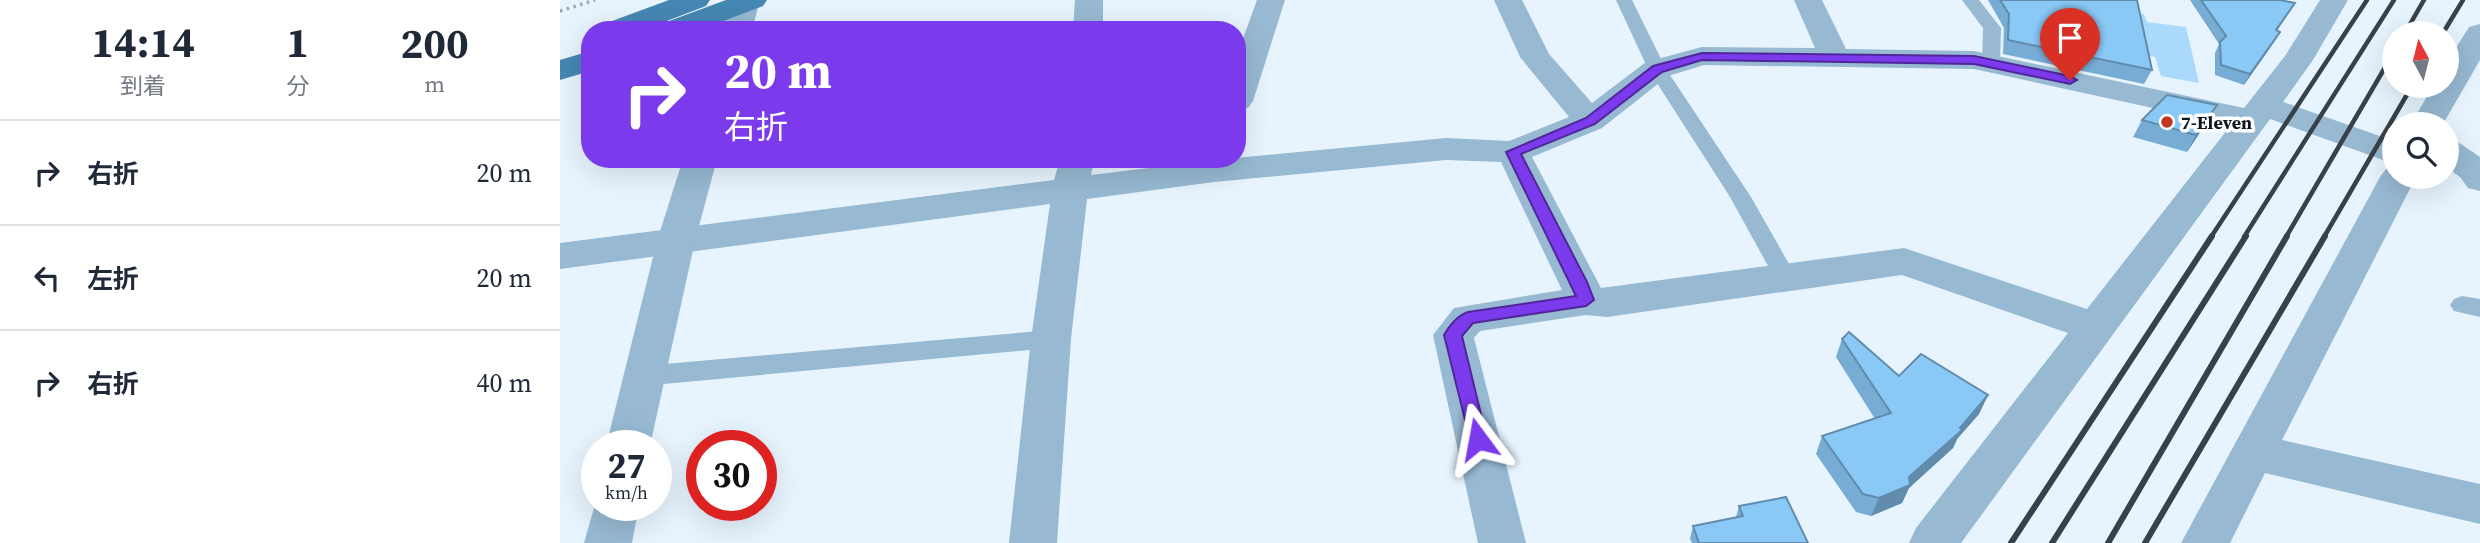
<!DOCTYPE html>
<html lang="ja">
<meta charset="utf-8">
<style>
:root{--surface:#fff;--page:#f6f6f7;--text:#1f2937;--muted:#747a83;--line:#e0e1e3}
body{margin:0;font-family:"Source Serif 4","Noto Sans JP",serif;background:var(--page);color:var(--text);height:100vh;display:flex;flex-direction:column;font-size:26px;white-space:nowrap}
*{box-sizing:border-box;margin:0}
p{font-size:23px;color:var(--muted)}
.icon{flex:none;width:38px;height:38px;fill:none;stroke:currentColor;stroke-width:2;stroke-linecap:round;stroke-linejoin:round}
.map{position:relative;flex:1;overflow:hidden}
.details{display:flex;flex-direction:column;background:var(--surface);width:560px}
.details>*{flex:none}
.top-card{position:absolute;left:21px;top:21px;width:665px;height:147px;border-radius:28px;box-shadow:0 7px 28px #0002;background:#7c3aed;color:#fff;overflow:hidden}
.needle{width:46px;rotate:353deg}
.fabs{position:absolute;left:1822px;top:21px;display:grid;gap:14px}
.fabs a{display:grid;place-items:center;width:77px;height:77px;border-radius:50%;background:var(--surface);box-shadow:0 7px 28px #0002;font-size:35px}
.speed{position:absolute;left:21px;top:430px;display:flex;gap:14px;font-size:35px;font-weight:700;text-align:center}
.speed>*{display:grid;place-content:center;width:91px;height:91px;border-radius:50%;background:var(--surface);box-shadow:0 7px 28px #0002;line-height:1}
.speed small{font-size:18px;font-weight:400}
.speed .limit{border:10px solid #d22;background:#fff;color:#111}
.pin{position:absolute;display:grid;place-items:center;width:60px;height:60px;color:#fff;margin:-72px -30px;border-radius:50% 50% 50% 0;rotate:-45deg;box-shadow:0 0 7px #0007}
.pin .icon{rotate:45deg}
.me{position:absolute;width:77px;margin:-38px;rotate:347deg;stroke-linejoin:round;filter:drop-shadow(0 0 5px #0008)}
.turn{display:flex;align-items:center;gap:24px;height:147px;padding:0 28px;font-size:32px}
.turn .icon{width:91px;height:91px;stroke-width:2.5}
.turn b{display:block;font-size:49px;line-height:60px}
.eta{display:flex;justify-content:space-evenly;align-items:center;height:119px;text-align:center}
.eta b{font-size:42px;font-weight:700;line-height:49px}
ul{padding:0;list-style:none}
li{display:flex;align-items:center;gap:21px;height:105px;padding:0 28px;border-top:2px solid var(--line)}
li div{flex:1}
li b{display:block;font-size:26px}
li em{font-style:normal}
main{display:flex;flex:1;min-height:0}
.map>svg:first-child{display:block}
.green{fill:#aad9fc}
.lines{fill:none;stroke-linecap:round;stroke-linejoin:round}
.path{stroke:#9ca7af;stroke-width:3.5;stroke-dasharray:2.5 4.5;stroke-linecap:butt}
.service{fill:#97b9d2;fill-rule:evenodd}
.minor{fill:#97b9d2;fill-rule:evenodd}
.tertiary{fill:#97b9d2;fill-rule:evenodd}
.primary{fill:#4587b3;fill-rule:evenodd}
.rail-far1{stroke:#394148;stroke-width:4.5}
.rail{stroke:#394148;stroke-width:6}
.wall{fill:#77acd4}
.shaded-wall{fill:#618cac}
.building{fill:#8ac8f6;stroke:#618cac;stroke-width:2}
.route{fill:#7c3aed;stroke:#51269a;stroke-width:2}
.poi-dot{fill:#c23624;stroke:#fff;stroke-width:2.5}
.labels{text-anchor:middle;dominant-baseline:central;stroke-width:7;stroke-linejoin:round;paint-order:stroke}
.poi-label{font-size:18px;font-weight:bold;fill:#0f161c;stroke:#fff;text-anchor:start}
</style>
<main>
<section class="details">
<div class="eta">
<div><b>14:14</b><p>到着</p></div>
<div><b>1</b><p>分</p></div>
<div><b>200</b><p>m</p></div>
</div>
<ul>
<li><svg class="icon" aria-label="right" viewBox="0 0 24 24"><path d="M7 20v-9h11M14 6l5 5-5 5"/></svg><div><b>右折</b></div><em>20 m</em></li>
<li><svg class="icon" aria-label="left" viewBox="0 0 24 24"><path d="M17 20v-9H6M10 6l-5 5 5 5"/></svg><div><b>左折</b></div><em>20 m</em></li>
<li><svg class="icon" aria-label="right" viewBox="0 0 24 24"><path d="M7 20v-9h11M14 6l5 5-5 5"/></svg><div><b>右折</b></div><em>40 m</em></li>
</ul>
</section>
<div class="map">
<svg width="1920" height="543" viewBox="0 0 1920 543">
<rect width="100%" height="100%" fill="#e7f4fe"/>
<path class="green" d="M 1514,12 L 1584,14 L 1587,22 L 1626,27 L 1639,83 L 1601,76 L 1595,57 L 1531,48 Z"/>
<g class="lines">
<path class="path" d="M 0,11 L 35,0"/>
<path class="service" d="M 1056,0 L 1072,0 L 1106,69 L 1191,197 L 1237,278 L 1234,284 L 1226,286 L 1218,284 L 1170,197 L 1088,69 Z
M 1402,0 L 1419,0 L 1441,28 L 1440,63 L 1437,67 L 1431,68 L 1422,63 L 1423,28 Z
M 1902,296 L 1920,299 L 1920,317 L 1894,311 L 1890,305 L 1894,299 Z
M 491,330 L 500,333 L 503,339 L 500,345 L 491,348 L 82,386 L 73,383 L 70,376 L 73,369 L 82,366 Z"/>
<path class="minor" d="M 515,0 L 543,0 L 543,30 L 513,30 Z
M 697,0 L 725,0 L 693,101 L 688,108 L 677,111 L 677,55 Z
M 934,0 L 962,0 L 989,54 L 1032,103 L 1086,62 L 1142,47 L 1255,48 L 1234,0 L 1262,0 L 1286,49 L 1414,51 L 1684,108 L 1725,56 L 1760,0 L 1788,0 L 1753,60 L 1723,102 L 1834,141 L 1834,164 L 1710,119 L 1401,543 L 1349,543 L 1356,528 L 1508,333 L 1342,275 L 1047,317 L 1026,315 L 920,331 L 914,338 L 966,543 L 918,543 L 873,335 L 894,308 L 1002,290 L 941,162 L 886,160 L 654,182 L 527,199 L 511,339 L 497,543 L 449,543 L 471,339 L 490,204 L 0,269 L 0,243 L 494,180 L 500,159 L 534,159 L 531,175 L 654,160 L 886,138 L 949,141 L 1009,117 L 960,57 ZM 1144,65 L 1414,69 L 1671,125 L 1527,309 L 1344,248 L 1041,288 L 972,157 L 1042,128 L 1108,76 Z
M 1920,24 L 1920,60 L 1883,124 L 1851,124 L 1873,86 L 1886,86 L 1886,64 L 1909,27 Z
M 1886,139 L 1898,142 L 1920,157 L 1920,191 L 1908,188 L 1900,177 L 1886,167 Z
M 1834,167 L 1834,177 L 1856,177 L 1722,440 L 1920,484 L 1920,524 L 1705,473 L 1670,543 L 1621,543 L 1820,177 L 1826,169 Z"/>
<path class="tertiary" d="M 172,0 L 200,0 L 192,30 L 162,30 Z
M 123,159 L 157,159 L 135,241 L 90,446 L 46,446 L 97,241 Z
M 37,497 L 37,506 L 79,506 L 72,543 L 24,543 Z"/>
<path class="primary" d="M 109,0 L 150,0 L 146,6 L 83,30 L 40,30 L 44,24 Z
M 166,0 L 207,0 L 203,6 L 140,30 L 97,30 L 101,24 Z
M 30,51 L 30,71 L 0,80 L 0,60 Z"/>
<path class="rail-far1" d="M 1845,33 L 1864,0
M 1883,33 L 1903,0
M 1651,237 L 1807,0
M 1684,237 L 1834,0
M 1726,237 L 1834,52
M 1764,237 L 1852,86"/>
<path class="rail" d="M 1451,543 L 1652,236
M 1492,543 L 1686,236
M 1548,543 L 1727,236
M 1585,543 L 1765,236"/>
</g>
<path class="wall" d="M 1428,0 L 1577,0 L 1592,70 L 1584,84 L 1443,54 L 1444,28 Z
M 1630,0 L 1720,0 L 1735,3 L 1717,31 L 1714,42 L 1684,85 L 1655,75 L 1655,53 L 1659,44 Z
M 1582,120 L 1647,122 L 1627,152 L 1573,137 Z
M 1282,339 L 1339,376 L 1428,395 L 1419,414 L 1397,439 L 1393,448 L 1349,488 L 1342,503 L 1311,516 L 1296,512 L 1256,454 L 1262,436 L 1315,419 L 1276,357 Z
M 1179,506 L 1248,543 L 1132,543 L 1130,539 L 1133,526 L 1176,517 Z"/>
<path class="shaded-wall" d="M 1720,32 L 1714,42 L 1684,85 L 1690,74 Z
M 1657,105 L 1647,122 L 1627,152 L 1636,135 Z
M 1428,395 L 1419,414 L 1397,439 L 1393,448 L 1349,488 L 1342,503 L 1311,516 L 1319,498 L 1400,428 Z"/>
<path class="building" d="M 1440,0 L 1577,0 L 1592,70 L 1448,40 L 1449,14 Z
M 1641,0 L 1720,0 L 1735,3 L 1716,30 L 1720,32 L 1690,74 L 1661,65 L 1660,42 L 1666,36 Z
M 1607,95 L 1657,105 L 1636,135 L 1582,120 Z
M 1289,332 L 1339,376 L 1361,354 L 1428,395 L 1400,428 L 1402,430 L 1349,477 L 1350,485 L 1319,498 L 1303,494 L 1262,436 L 1331,413 L 1282,339 Z
M 1226,497 L 1248,543 L 1139,543 L 1133,526 L 1183,516 L 1179,506 Z"/>
<path class="route" d="M 1142,53 L 1414,56 L 1510,76 L 1517,80 L 1510,84 L 1414,64 L 1142,60 L 1102,72 L 1035,124 L 961,154 L 1027,282 L 1034,300 L 1026,306 L 913,323 L 902,336 L 927,439 L 924,444 L 918,446 L 911,444 L 884,335 C 889,326 898,315 908,312 L 1016,296 L 946,152 L 1026,118 L 1093,66 Z"/>
<circle class="poi-dot" cx="1607" cy="122" r="7"/>
<g class="labels">
<g class="poi-label">
<text x="1621" y="122">7-Eleven</text>
</g>
</g>
</svg>
<div class="fabs">
<a><svg class="needle" viewBox="-14 -14 28 28"><path d="M0-13l5 13h-10z" fill="#e53935"/><path d="M0 13l5-13h-10z" fill="#747a83"/></svg></a>
<a><svg class="icon" aria-label="search" viewBox="0 0 24 24"><circle cx="10" cy="10" r="6"/><path d="M15 15l6 6"/></svg></a>
</div>
<div class="speed"><div>27<small>km/h</small></div><div class="limit">30</div></div>
<div class="pin" style="left:1510px;top:80px;background:#d93025"><svg class="icon" aria-label="arrive" viewBox="0 0 24 24"><path d="M6 21V4h12l-3 4 3 4H6"/></svg></div>
<svg class="me" style="left:918px;top:439px" viewBox="-20 -20 40 40"><path d="M0-17L14 15 0 8-14 15z" fill="#7c3aed" stroke="#fff" stroke-width="4"/></svg>
<div class="top-card">
<div class="turn"><svg class="icon" aria-label="right" viewBox="0 0 24 24"><path d="M7 20v-9h11M14 6l5 5-5 5"/></svg><div><b>20 m</b>右折</div></div>
</div>
</div>
</main>
